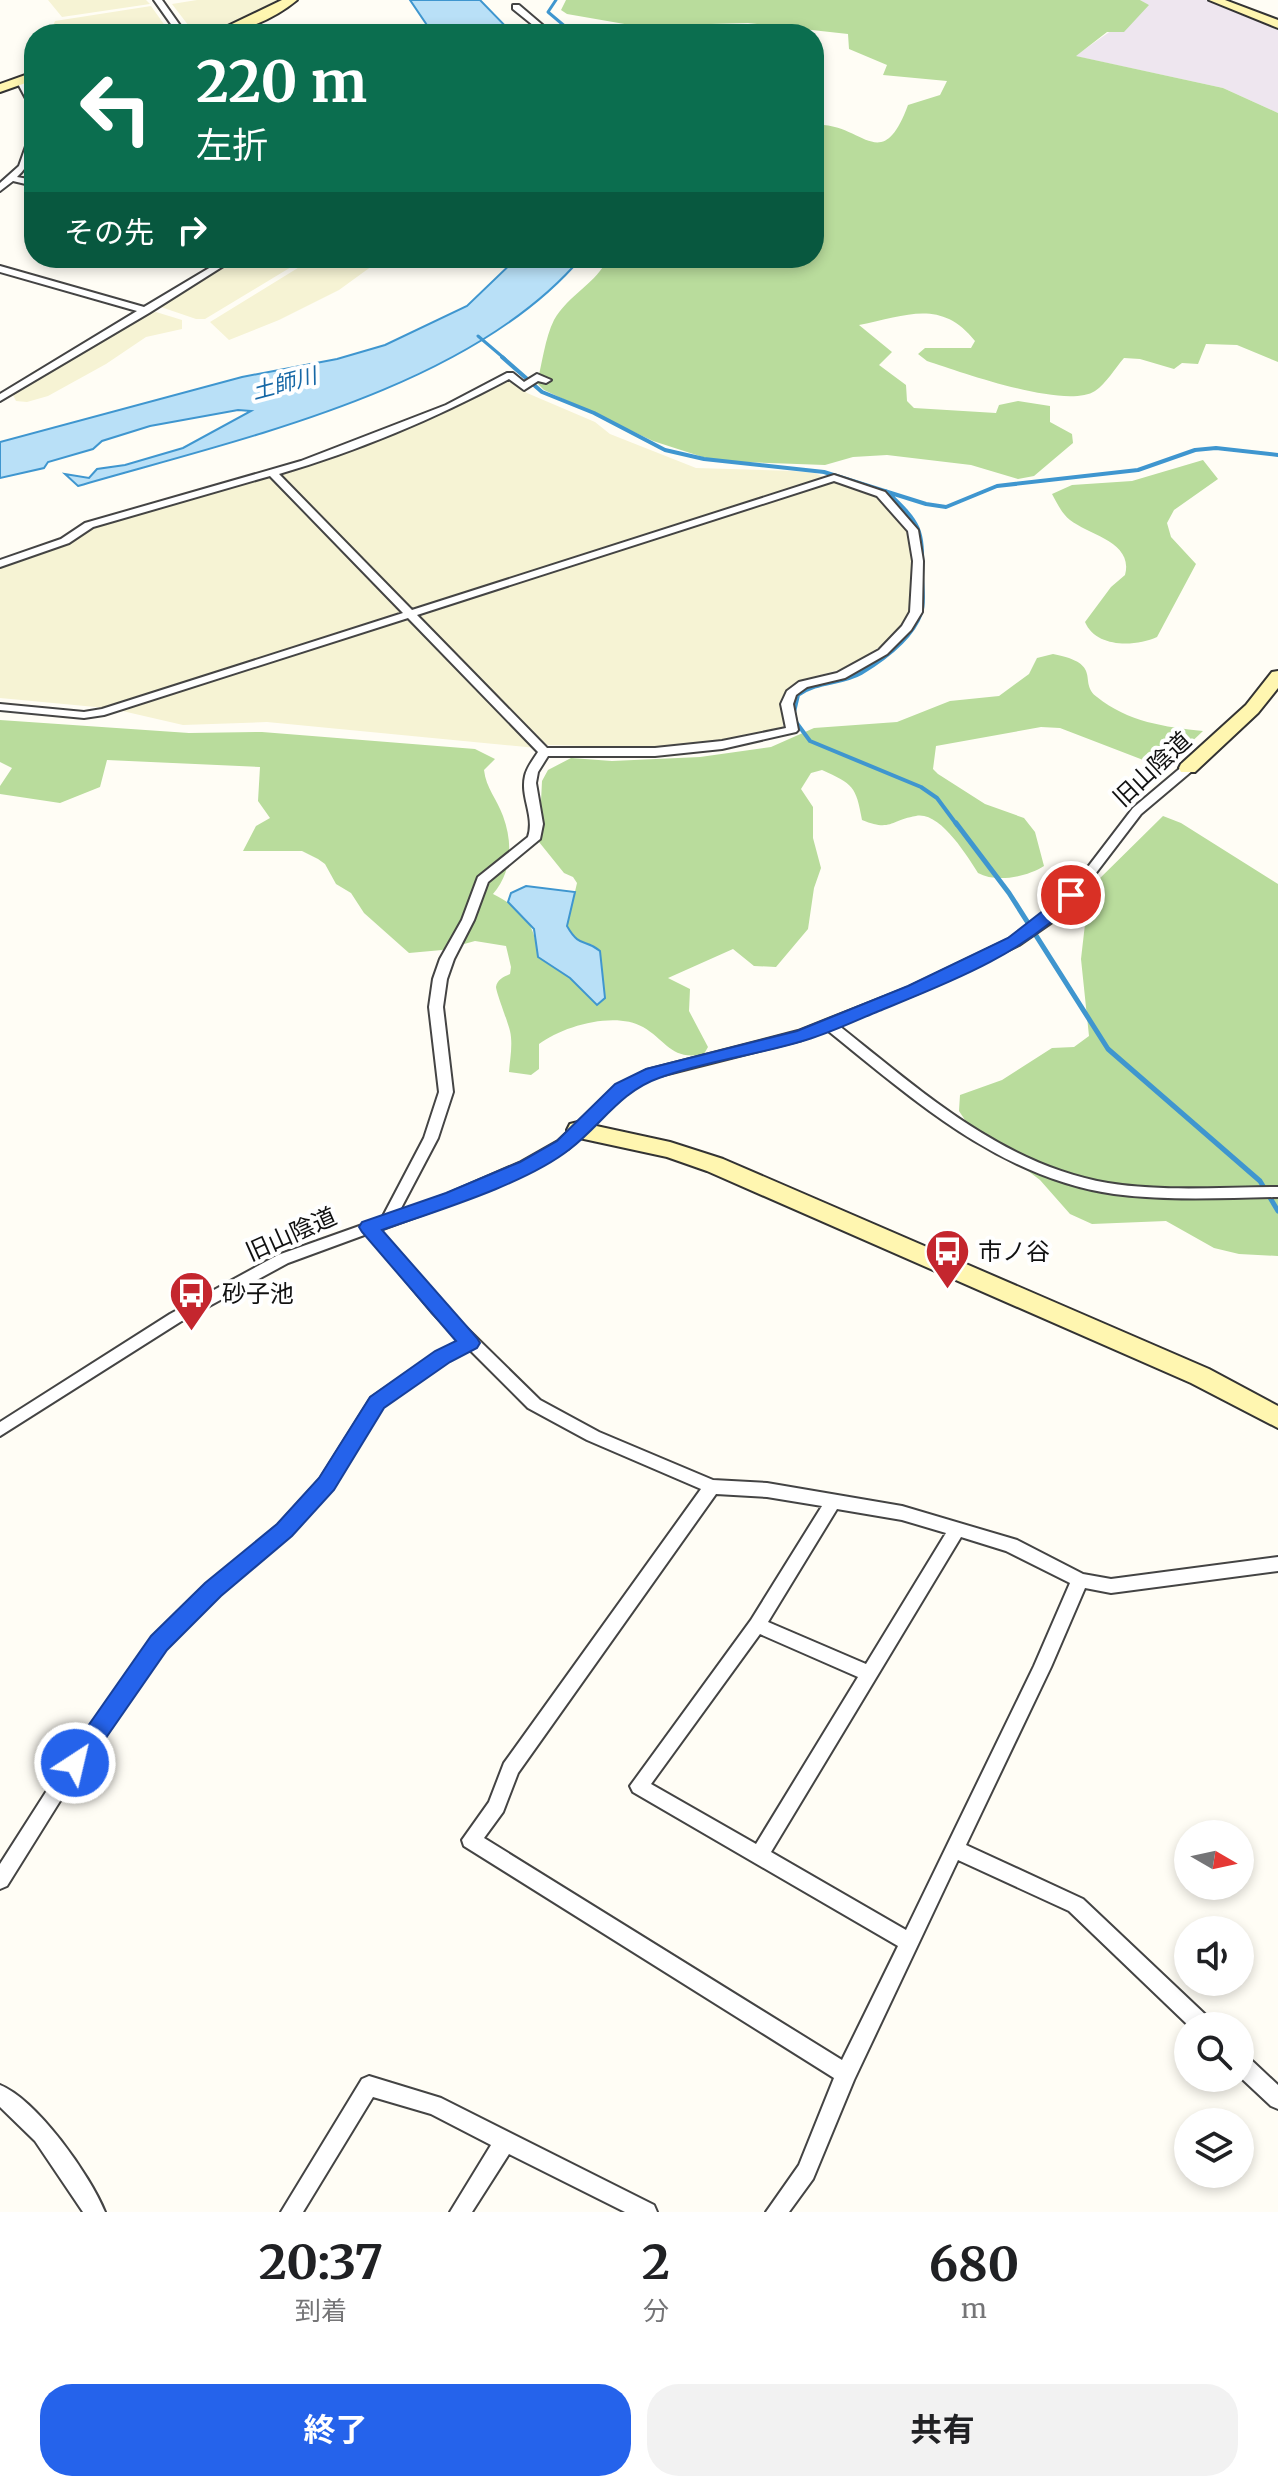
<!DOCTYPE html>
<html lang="ja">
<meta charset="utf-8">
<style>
:root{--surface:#fff;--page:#f2f2f2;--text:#202124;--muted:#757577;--accent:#2563eb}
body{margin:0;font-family:Merriweather,"Noto Sans JP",serif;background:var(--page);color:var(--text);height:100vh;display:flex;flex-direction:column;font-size:30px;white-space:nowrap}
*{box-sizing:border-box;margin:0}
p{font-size:26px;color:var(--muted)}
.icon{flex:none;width:44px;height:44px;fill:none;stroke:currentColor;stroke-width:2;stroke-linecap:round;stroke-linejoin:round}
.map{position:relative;height:2212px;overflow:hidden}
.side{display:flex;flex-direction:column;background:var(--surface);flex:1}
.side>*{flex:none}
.hud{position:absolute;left:24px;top:24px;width:800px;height:244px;border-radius:32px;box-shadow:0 4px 12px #0003;background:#0b6e4f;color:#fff;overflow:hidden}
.needle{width:52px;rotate:99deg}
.buttons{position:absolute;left:1174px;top:1820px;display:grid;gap:16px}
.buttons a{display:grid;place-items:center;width:80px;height:80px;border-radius:50%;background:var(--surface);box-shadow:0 4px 12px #0003;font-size:40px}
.pin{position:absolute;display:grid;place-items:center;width:68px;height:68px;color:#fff;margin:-34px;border:4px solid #fff;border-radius:50%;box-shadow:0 2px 8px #0007}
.me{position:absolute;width:88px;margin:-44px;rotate:35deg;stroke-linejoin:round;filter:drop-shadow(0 0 6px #0008)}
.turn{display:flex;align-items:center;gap:28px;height:168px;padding:0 40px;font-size:36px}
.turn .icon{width:104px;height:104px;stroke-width:2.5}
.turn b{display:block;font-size:56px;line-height:68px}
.then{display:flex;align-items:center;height:76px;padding:0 40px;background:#0003;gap:16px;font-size:30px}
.eta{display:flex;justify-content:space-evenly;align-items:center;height:136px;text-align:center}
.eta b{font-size:48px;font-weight:700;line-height:56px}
.cta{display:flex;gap:16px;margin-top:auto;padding:16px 40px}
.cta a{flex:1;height:92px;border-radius:32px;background:var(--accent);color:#fff;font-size:32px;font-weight:700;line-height:92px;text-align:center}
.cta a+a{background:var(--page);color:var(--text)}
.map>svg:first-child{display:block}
.industrial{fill:#eee6ef}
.farmland{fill:#f6f3d4}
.forest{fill:#b9dc9c}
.water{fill:#b9e0f7;stroke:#3f96cf;stroke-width:2}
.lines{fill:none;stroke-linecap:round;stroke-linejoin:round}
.stream-far2{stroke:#3f96cf;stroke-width:3}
.stream-far1{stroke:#3f96cf;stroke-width:4}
.stream{stroke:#3f96cf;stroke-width:5}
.street-casing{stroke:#444;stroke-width:4}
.secondary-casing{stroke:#333;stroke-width:4}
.street{fill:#fff;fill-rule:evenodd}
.secondary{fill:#fff6b0;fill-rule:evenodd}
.route{fill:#2563eb;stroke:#184099;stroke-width:2}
.labels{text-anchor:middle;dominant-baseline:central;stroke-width:8;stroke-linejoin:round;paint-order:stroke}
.far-water-label{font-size:22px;font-style:italic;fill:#1768a6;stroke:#fff}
.street-label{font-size:24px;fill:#111;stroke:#fff}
.poi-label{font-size:24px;fill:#111;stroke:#fff;text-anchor:start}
</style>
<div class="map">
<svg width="1278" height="2212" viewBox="0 0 1278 2212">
<rect width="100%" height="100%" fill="#fffdf5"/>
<path class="industrial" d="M 1140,0 L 1206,0 L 1278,30 L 1278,113 L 1223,88 L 1075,56 L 1148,5 Z"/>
<path class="farmland" d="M 48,0 L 146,0 L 150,4 L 62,17 Z
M 197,0 L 284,0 L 231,26 L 195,34 L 172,4 Z
M 151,6 L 171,34 L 50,34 L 55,21 Z
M 238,258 L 306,258 L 205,319 L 196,319 L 158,306 Z
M 314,258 L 383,258 L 339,290 L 279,320 L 229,340 L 210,322 Z
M 156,312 L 182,320 L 182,329 L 146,337 L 106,364 L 48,396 L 27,402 L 16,401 L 12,393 L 145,314 Z
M 508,379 L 513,380 L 527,393 L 595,422 L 610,434 L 696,468 L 794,471 L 815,473 L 826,478 L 411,610 L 280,475 L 395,434 Z
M 270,477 L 403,612 L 106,708 L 0,698 L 0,568 L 41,553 L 94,527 Z
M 833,481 L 878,496 L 903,522 L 910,535 L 913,559 L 910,611 L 895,636 L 852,666 L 799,681 L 788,688 L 782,699 L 783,728 L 730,740 L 669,748 L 547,745 L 417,614 Z
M 408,617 L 537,748 L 267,722 L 183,725 L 118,710 Z"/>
<path class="forest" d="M 566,0 L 1140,0 L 1149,5 L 1124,32 L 1107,32 L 1076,56 L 1223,88 L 1278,113 L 1278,362 L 1237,345 L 1206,344 L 1198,364 L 1182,363 L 1174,369 L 1140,359 L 1124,358 C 1115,368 1106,384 1095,391 C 1065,410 961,372 927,361 L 918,354 L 925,348 L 971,348 L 975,341 C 941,298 906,316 859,325 L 892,352 L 879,365 L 906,385 L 907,401 L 914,408 L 996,413 L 999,405 L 1018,401 L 1050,406 L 1050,422 L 1072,434 L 1073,443 L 1034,476 L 1018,479 L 971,465 L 887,455 L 853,457 L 825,465 L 715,461 L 653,441 L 544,390 L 537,383 C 542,364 545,338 554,320 C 568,295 597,283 608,258 L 814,258 L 814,125 C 862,121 881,178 908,105 L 940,95 L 947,81 L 883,75 L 887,65 L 849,49 L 848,34 L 748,23 L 636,26 L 567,14 L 561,10 Z
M 1203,460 L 1218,479 L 1174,510 L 1167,523 L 1171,537 L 1196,564 L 1157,637 C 1135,647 1096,648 1085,622 L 1111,587 L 1125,575 C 1134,542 1089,535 1070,520 C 1062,514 1057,503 1052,494 L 1072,485 L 1132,481 Z
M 1053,654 C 1105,664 1077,682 1097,697 C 1128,722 1165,727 1203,731 L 1164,768 L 1060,728 L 1041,727 L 936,746 L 933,769 L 938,774 L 985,804 L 1024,818 L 1035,832 L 1044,866 C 1027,877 996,883 978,873 C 967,856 940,811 916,816 C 891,820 891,832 862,820 C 856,786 853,784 822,770 L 811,773 L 801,789 L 813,807 L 813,838 L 821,868 L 814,888 L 808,929 L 776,967 L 754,966 L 733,949 L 668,978 L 690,989 L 689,1011 L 708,1047 L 704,1054 C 671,1061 667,1041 643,1027 C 615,1011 563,1026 539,1044 L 539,1069 L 531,1075 L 509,1072 C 510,1059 513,1044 510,1031 C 508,1022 496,992 496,987 C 497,980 503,977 510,974 L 511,967 L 506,946 L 475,941 L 442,950 L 409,953 L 364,913 L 351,893 L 336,884 L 325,864 L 318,859 L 302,851 L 243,851 L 256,826 L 270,818 L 258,801 L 260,767 L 107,760 L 100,787 L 60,803 L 0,794 L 0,786 L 12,768 L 0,762 L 0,720 L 189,733 L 262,732 L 475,749 L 495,759 L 484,770 C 486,788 497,799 503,816 C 513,843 512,872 493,894 C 525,911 533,921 539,957 L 570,978 L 597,1004 L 593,945 C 578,944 574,938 567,926 L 577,883 L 573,877 L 564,873 L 539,842 L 542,781 L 548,770 L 571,758 L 612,761 L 700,757 L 771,747 L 814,728 L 897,722 L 950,701 L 999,696 L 1029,674 L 1037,658 Z
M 1163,816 L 1181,823 L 1278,884 L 1278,1256 L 1239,1254 L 1214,1248 L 1166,1221 L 1092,1224 L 1070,1214 L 1040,1180 L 969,1126 L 959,1111 L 960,1095 L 1002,1080 L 1052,1048 L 1074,1047 L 1089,1036 L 1081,959 L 1089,889 Z"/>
<path class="water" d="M 410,0 L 480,0 L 513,34 L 433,34 Z
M 517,258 L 581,258 C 469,390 239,439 78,486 L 65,474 L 89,478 L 97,469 L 125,465 L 183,448 L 251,411 L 238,410 L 150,426 L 102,441 L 93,449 L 48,462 L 44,468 L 0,478 L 0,442 L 242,377 L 337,359 L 385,345 L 467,306 Z
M 526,886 L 575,892 L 567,926 C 580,949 585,938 600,951 L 605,998 L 597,1005 L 570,978 L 538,957 L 534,929 L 508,902 L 511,893 Z"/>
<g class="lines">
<path class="stream-far2" d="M 556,0 L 548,12 L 574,34
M 478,336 L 505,359"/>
<path class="stream-far1" d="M 502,357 L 542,392 L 594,413 L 665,450 L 704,459 L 824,472 L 926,504 L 946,507 L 997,486 L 1138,470 L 1195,450 L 1216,448 L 1278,455
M 886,491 C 921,524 923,528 922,576 C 922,587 925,603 921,613 C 912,639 884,659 861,673 C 842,684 817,681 798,695 L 794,712 L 796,722 L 810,741 L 921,787 L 937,798 L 957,825"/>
<path class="stream" d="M 956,823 L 1009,893 L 1108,1049 L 1260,1181 L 1278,1211"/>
<defs>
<path id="street" d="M 154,0 L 162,0 L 186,34 L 178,34 Z
M 513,5 L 519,5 L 553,34 L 544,34 L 513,9 Z
M 20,78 C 29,84 34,97 34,108 L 30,106 L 16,80 Z
M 34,133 C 34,150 31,164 17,177 L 34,180 L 34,186 L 13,181 L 0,191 L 0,183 L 19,166 L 30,135 Z
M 226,258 L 236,258 L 149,313 L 0,401 L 0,394 L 137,311 L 0,272 L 0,266 L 144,307 Z
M 507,373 L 513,373 L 524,382 L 537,374 L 551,380 L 546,383 L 538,381 L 524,390 L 509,379 C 436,418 358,451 279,474 L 412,610 L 834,475 L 885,492 L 918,530 L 923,561 L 922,612 L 911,630 L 887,654 L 845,678 L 807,687 L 796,695 L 793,704 L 798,730 L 796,732 L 722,749 L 655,756 L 548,756 L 538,772 L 536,783 L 543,824 L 540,839 L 488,882 L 474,920 L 454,959 L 447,979 L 443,1007 L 453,1092 L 438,1138 L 399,1212 L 447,1194 L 521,1162 L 558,1141 L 616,1086 L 647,1070 L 798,1031 L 909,987 L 1009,939 L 1045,914 L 1078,880 L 1133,808 L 1184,765 L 1192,765 L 1192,771 L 1141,814 L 1086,886 L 1055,920 L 1019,945 L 919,993 L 838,1025 C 920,1090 1002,1165 1108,1183 C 1164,1192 1222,1187 1278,1187 L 1278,1197 C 1223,1198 1168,1201 1114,1194 C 1000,1178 913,1099 827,1030 L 802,1040 L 656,1077 L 626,1092 L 568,1149 L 531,1170 L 457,1202 L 380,1230 L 442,1304 L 540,1400 L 599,1432 L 713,1480 L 767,1483 L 902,1506 L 1017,1540 L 1083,1574 L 1111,1579 L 1278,1557 L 1278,1571 L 1111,1593 L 1085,1588 L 1051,1667 L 966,1845 L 1083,1899 L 1210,2019 L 1213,2026 L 1189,2026 L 1069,1911 L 958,1860 L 854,2080 L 813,2179 L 789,2212 L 766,2212 L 799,2165 L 834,2078 L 464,1846 L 462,1840 L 489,1802 L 504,1763 L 701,1489 L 587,1440 L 528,1408 L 470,1350 L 448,1360 L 383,1406 L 332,1489 L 290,1535 L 219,1595 L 165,1648 L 65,1793 L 7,1886 L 0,1889 L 0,1864 L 53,1781 L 153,1638 L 207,1585 L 278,1525 L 320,1479 L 371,1398 L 438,1352 L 460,1341 L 432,1312 L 367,1234 L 288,1263 L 180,1322 L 0,1436 L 0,1422 L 170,1314 L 278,1255 L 382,1218 L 424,1138 L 439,1092 L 429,1007 L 433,979 L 440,959 L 462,920 L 478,877 L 528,837 C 535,816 520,797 525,776 C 527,767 533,760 538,752 L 408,618 L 104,715 L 84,718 L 0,710 L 0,704 L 84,712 L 102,709 L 403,613 L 270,476 L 93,527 L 69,543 L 0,567 L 0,560 L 61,539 L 85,523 L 301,461 L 446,405 ZM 834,481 L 877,496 L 908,531 L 913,561 L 910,612 L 902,626 L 879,650 L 837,673 L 799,682 L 787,691 L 781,704 L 786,728 L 722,741 L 655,748 L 547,748 L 417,615 ZM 716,1494 L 767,1497 L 822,1506 L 751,1620 L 630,1786 L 633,1792 L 898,1946 L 842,2060 L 484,1838 L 503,1812 L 518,1773 ZM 837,1509 L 902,1520 L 946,1533 L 866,1664 L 768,1622 ZM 961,1537 L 1006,1551 L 1070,1583 L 1034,1666 L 906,1930 L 771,1852 ZM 760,1634 L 858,1677 L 756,1844 L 651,1784 Z
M 1240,2053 L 1247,2056 L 1278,2085 L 1278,2109 L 1271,2106 L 1240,2077 Z
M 369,2076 L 441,2098 L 654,2205 L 657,2212 L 625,2212 L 509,2154 L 472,2212 L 450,2212 L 491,2145 L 431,2114 L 373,2097 L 303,2212 L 281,2212 L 362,2079 Z
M 0,2085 C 37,2100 90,2175 105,2212 L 83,2212 L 35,2141 L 0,2107 Z"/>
<path id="secondary" d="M 282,0 L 297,0 C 274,19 240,34 211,34 Z
M 1209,0 L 1225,0 L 1278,20 L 1278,28 Z
M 34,72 L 34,80 L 0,92 L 0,84 Z
M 1278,671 L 1278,688 L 1258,713 L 1195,772 L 1181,772 L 1179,768 L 1181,764 L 1246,705 L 1272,672 Z
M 578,1122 L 670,1142 L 723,1159 L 1209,1369 L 1278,1406 L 1278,1428 L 1191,1383 L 707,1171 L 667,1157 L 570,1136 L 567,1130 L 570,1124 Z"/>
</defs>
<use href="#street" class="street-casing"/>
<use href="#secondary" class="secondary-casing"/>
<use href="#street" class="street"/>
<use href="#secondary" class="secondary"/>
</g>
<path class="route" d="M 1071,889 L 1077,891 L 1079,895 L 1077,898 C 1025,954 948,983 879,1011 C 855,1021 830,1033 806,1040 C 758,1055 706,1061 659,1078 C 621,1091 601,1125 570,1149 C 526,1184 436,1211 382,1230 L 477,1338 L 480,1343 L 477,1348 L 450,1362 L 384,1408 L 334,1490 L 292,1536 L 221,1596 L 167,1650 L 83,1771 L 75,1774 L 67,1771 L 64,1763 L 67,1756 L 151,1636 L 205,1583 L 277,1524 L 319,1478 L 370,1397 L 435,1351 L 456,1341 L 362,1232 L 359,1227 L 362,1222 L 446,1193 L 520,1162 L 557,1141 L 615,1084 L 646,1069 L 797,1031 L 908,986 L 1008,938 Z"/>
<defs>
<symbol id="bus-pin" viewBox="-11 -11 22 30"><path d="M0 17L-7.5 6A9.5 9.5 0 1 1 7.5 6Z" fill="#c4262e" stroke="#fff"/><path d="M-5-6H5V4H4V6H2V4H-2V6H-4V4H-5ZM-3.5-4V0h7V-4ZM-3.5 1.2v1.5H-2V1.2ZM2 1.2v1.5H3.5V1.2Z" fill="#fff"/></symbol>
</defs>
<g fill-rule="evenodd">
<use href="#bus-pin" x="922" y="1226" width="51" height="69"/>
<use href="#bus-pin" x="166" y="1268" width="51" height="69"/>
</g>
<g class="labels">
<g class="far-water-label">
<text transform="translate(284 383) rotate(-15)">土師川</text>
</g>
<g class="street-label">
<text transform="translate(1152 769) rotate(-43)">旧山陰道</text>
<text transform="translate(291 1234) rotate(-24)">旧山陰道</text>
</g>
<g class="poi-label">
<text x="978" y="1251">市ノ谷</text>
<text x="222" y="1293">砂子池</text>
</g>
</g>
</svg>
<div class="buttons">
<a><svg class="needle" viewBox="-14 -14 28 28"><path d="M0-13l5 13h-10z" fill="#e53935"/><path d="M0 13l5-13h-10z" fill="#757577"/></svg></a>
<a><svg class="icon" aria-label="sound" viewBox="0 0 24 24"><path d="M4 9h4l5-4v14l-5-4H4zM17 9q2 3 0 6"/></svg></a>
<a><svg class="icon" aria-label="search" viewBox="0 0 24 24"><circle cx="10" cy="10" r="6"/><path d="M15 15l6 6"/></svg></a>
<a><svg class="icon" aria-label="layers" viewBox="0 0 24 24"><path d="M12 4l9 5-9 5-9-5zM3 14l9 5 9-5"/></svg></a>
</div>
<div class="pin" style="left:1071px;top:895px;background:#d93025"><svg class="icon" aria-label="arrive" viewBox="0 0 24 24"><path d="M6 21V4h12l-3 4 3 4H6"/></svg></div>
<svg class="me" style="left:75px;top:1763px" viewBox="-20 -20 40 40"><circle r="17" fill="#2563eb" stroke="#fff" stroke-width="3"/><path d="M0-11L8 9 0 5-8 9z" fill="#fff"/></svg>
<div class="hud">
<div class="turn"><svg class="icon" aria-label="left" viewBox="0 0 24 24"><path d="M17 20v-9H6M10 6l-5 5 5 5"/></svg><div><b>220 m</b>左折</div></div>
<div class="then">その先<svg class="icon" aria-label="right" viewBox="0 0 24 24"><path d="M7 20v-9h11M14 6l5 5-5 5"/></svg></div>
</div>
</div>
<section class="side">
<div class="eta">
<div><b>20:37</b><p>到着</p></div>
<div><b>2</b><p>分</p></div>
<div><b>680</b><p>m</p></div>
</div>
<div class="cta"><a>終了</a><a>共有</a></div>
</section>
